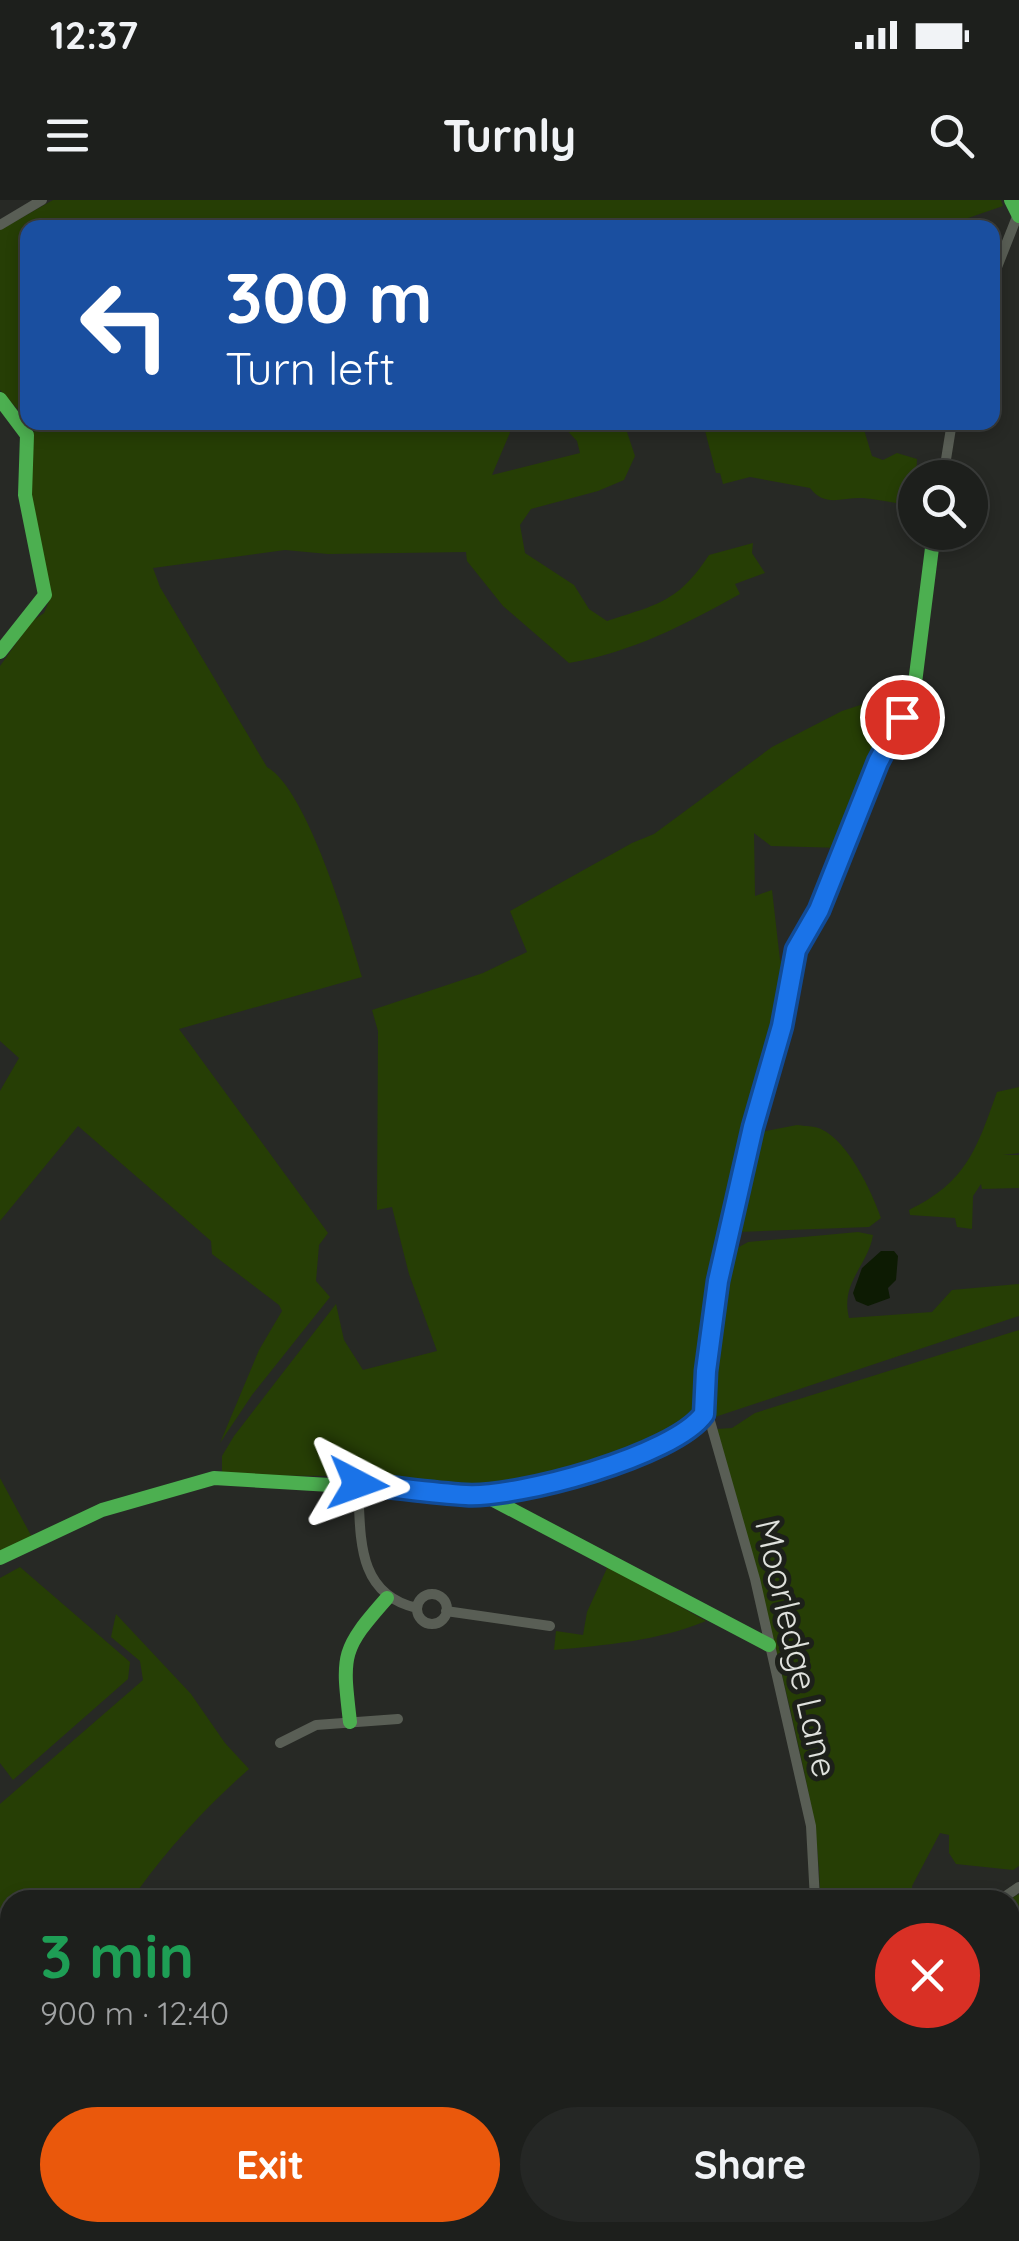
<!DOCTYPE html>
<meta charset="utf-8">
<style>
:root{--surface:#1d1f1c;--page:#252725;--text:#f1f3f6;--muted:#a0a2a3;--line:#3b3d3b;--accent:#ea580c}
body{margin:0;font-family:Quicksand,sans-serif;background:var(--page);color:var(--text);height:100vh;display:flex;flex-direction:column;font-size:38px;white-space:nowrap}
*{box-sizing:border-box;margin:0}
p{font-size:32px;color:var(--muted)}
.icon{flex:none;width:55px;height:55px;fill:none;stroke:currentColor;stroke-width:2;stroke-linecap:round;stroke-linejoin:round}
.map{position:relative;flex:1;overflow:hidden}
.drawer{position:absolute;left:0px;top:1690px;width:1020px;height:352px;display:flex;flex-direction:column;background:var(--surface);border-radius:30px 30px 0 0;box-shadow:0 5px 15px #0003,0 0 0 2px var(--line)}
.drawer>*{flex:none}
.hud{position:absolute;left:20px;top:20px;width:980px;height:210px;border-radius:20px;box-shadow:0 5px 15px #0003,0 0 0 2px var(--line);background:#1a4fa0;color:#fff;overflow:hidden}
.fabs{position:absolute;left:898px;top:260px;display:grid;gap:20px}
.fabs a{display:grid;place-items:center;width:90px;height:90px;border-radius:50%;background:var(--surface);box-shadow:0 5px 15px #0003,0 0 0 2px var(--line);font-size:50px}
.pin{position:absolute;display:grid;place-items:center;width:85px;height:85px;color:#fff;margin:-42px;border:5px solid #fff;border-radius:50%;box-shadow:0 2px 10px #0007}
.me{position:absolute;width:110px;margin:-55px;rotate:94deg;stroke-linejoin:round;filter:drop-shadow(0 0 8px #0008)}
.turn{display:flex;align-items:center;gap:35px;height:210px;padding:0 40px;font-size:45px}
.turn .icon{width:130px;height:130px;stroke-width:2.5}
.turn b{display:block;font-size:70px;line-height:85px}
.round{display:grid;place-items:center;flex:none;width:105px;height:105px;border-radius:52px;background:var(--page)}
.summary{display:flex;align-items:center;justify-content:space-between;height:170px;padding:0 40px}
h1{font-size:60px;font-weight:800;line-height:75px;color:#1e9e55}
.action{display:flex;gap:20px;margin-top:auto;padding:20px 40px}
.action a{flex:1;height:115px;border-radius:60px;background:var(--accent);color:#fff;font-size:40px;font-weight:800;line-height:115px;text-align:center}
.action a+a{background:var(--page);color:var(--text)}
.status{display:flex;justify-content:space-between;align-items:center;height:70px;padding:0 50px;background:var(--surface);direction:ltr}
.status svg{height:28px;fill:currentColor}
header{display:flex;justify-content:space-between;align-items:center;height:130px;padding:0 40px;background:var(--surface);font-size:45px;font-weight:800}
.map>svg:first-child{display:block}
.green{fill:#263e05}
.water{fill:#0d1b03}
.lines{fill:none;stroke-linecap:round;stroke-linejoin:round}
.street{stroke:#595e55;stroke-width:10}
.fast{stroke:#4caf50;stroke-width:14}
.slow{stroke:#ffc107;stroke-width:14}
.jam{stroke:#c62828;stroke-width:14}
.route-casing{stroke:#114b97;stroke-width:25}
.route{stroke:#1a73e8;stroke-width:18}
.labels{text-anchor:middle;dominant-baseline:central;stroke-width:10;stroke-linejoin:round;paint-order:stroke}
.street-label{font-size:35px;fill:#dfe1dd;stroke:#1d201a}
</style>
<div class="status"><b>12:37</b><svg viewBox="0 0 49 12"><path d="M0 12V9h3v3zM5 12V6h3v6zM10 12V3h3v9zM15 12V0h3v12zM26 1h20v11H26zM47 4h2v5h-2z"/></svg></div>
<header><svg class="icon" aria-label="menu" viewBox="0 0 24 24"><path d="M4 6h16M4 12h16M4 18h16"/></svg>Turnly<svg class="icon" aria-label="search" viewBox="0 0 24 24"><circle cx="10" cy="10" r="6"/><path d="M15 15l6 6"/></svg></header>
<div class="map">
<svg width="1019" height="2041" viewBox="0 0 1019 2041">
<rect width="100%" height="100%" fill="#272925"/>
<path class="green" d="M 53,0 L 1001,0 L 1003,6 L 939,28 L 28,28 L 27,219 L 0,190 L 0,30 Z
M 30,223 L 514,223 L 492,275 L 580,253 L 577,241 L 560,223 L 624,223 L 635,256 L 624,280 L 598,291 L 531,309 L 520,325 L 525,353 L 574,385 L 589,409 L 607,421 C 659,404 678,402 709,355 L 753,343 L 752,353 L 765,373 L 735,384 L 740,394 C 684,425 633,452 569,463 L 503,406 L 467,361 L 466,352 L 328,354 L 285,350 L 153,368 L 160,387 L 267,567 C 307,589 349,731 362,777 L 179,829 L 328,1033 L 319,1045 L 316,1081 L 330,1097 L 252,1195 L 220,1243 L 259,1150 L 282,1111 L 279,1105 L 212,1054 L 211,1041 L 78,926 L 0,1021 L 0,891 L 19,858 L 0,841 L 0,466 L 32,421 L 44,413 L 51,396 L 31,300 L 28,263 L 34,230 Z
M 703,223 L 727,223 L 731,232 L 757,223 L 862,223 L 872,256 L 883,260 L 897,253 L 917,259 L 914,313 L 900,319 L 896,303 C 885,301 874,299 863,298 C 842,297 825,308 810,288 L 750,277 L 723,284 L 720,273 L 716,273 Z
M 906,490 L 843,648 L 771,646 L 754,633 L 755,696 L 772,690 L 780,760 L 788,764 L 699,1209 L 693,1220 L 663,1239 L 603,1263 L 495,1289 L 471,1292 L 331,1276 L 222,1275 L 222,1256 L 234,1236 L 336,1104 L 344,1140 L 363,1170 L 437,1151 L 409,1074 L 392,1007 L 377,1010 L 378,831 L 372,810 L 483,773 L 527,752 L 510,711 L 632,643 L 654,634 L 772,547 L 842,511 Z
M 1019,887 L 1019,953 L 1003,955 L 1019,955 L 1019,988 L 982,989 L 981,984 L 973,996 L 972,1029 L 957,1027 L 955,1018 L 910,1015 L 909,1010 C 967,982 977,948 997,892 Z
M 797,925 C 804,926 815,926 821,929 C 848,941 872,992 881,1018 L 869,1027 L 739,1032 L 739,1015 L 761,932 Z
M 858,1032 L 873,1035 C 868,1066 840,1082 849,1118 L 932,1112 L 952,1090 L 1019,1084 L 1019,1116 L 715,1217 L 712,1201 L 732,1051 L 748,1042 Z
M 1019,1130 L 1019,1666 L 1013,1670 L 956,1664 L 949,1653 L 949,1635 L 940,1633 L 912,1686 L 912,1700 L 820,1700 C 820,1630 804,1572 789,1504 C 767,1412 743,1321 717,1229 L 732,1228 L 755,1213 Z
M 0,1278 L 33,1339 L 0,1353 Z
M 608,1366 L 706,1421 C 658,1441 606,1445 554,1450 L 556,1431 L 583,1435 L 587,1412 Z
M 20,1367 L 130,1462 L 128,1479 L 13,1580 L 0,1563 L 0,1378 Z
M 116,1414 L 191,1494 L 225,1543 L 249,1569 C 209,1604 170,1646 139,1689 L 153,1700 L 10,1700 L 10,2032 L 28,2033 L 16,2041 L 0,2041 L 0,1604 L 143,1480 L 140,1461 L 111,1437 Z
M 1019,1694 L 1019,2041 L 808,2041 L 809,2032 L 1010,2032 L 1008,1700 Z
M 389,2033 L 394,2041 L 97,2041 L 88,2033 Z"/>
<path class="water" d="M 881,1051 L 894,1051 L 898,1056 L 896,1080 L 888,1088 L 890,1098 L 868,1106 L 856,1101 L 853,1093 L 862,1068 Z"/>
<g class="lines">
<path class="street" d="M 0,25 L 42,0
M 992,80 L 1018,14
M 943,278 L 952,222
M 358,1284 C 361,1335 355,1394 417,1408
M 483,1294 C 538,1286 672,1261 704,1214 L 710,1221 L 755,1379 L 811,1626 L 815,1700
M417 1409a15 15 0 1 1 30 0a15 15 0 1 1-30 0Z
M 446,1411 L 550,1426
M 280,1543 L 316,1525 L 398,1519
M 1000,1700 L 1019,1687
M 802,2041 L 803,2032"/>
<path class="fast" d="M 1011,0 L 1019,16
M 0,199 L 27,235 L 25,295 L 45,395 L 0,452
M 861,607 L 915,483 L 934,332
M 0,1358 L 102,1310 L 214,1278 L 482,1294 L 769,1445
M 350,1522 C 342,1454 341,1450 387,1398"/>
<path class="slow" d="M 746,956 L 782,826 L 796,750 L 817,714 L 861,607"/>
<path class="jam" d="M 704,1214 C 706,1126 727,1042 746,956"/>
</g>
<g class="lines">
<defs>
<path id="route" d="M 358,1284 C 394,1287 430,1293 466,1295 C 517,1298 674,1256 704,1214 L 706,1171 L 718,1081 L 753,927 L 782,826 L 796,750 L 819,710 L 878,562 L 902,517"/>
</defs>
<use href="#route" class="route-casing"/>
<use href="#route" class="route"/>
</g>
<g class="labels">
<g class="street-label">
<text transform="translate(797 1448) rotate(77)">Moorledge Lane</text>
</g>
</g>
</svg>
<div class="fabs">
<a><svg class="icon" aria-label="search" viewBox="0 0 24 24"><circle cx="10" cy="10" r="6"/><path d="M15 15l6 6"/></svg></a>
</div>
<div class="pin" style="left:902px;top:517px;background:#d93025"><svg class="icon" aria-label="arrive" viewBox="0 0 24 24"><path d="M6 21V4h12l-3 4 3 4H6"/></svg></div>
<svg class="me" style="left:358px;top:1284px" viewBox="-20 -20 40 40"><path d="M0-17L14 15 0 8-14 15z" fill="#1a73e8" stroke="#fff" stroke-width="4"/></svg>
<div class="hud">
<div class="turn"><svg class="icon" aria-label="left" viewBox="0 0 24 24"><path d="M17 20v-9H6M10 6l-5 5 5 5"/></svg><div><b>300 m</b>Turn left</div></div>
</div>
<section class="drawer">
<div class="summary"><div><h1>3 min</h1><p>900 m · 12:40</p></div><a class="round" style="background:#d93025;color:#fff"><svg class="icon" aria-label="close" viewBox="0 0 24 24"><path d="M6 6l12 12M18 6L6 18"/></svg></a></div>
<div class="action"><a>Exit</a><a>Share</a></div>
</section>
</div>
